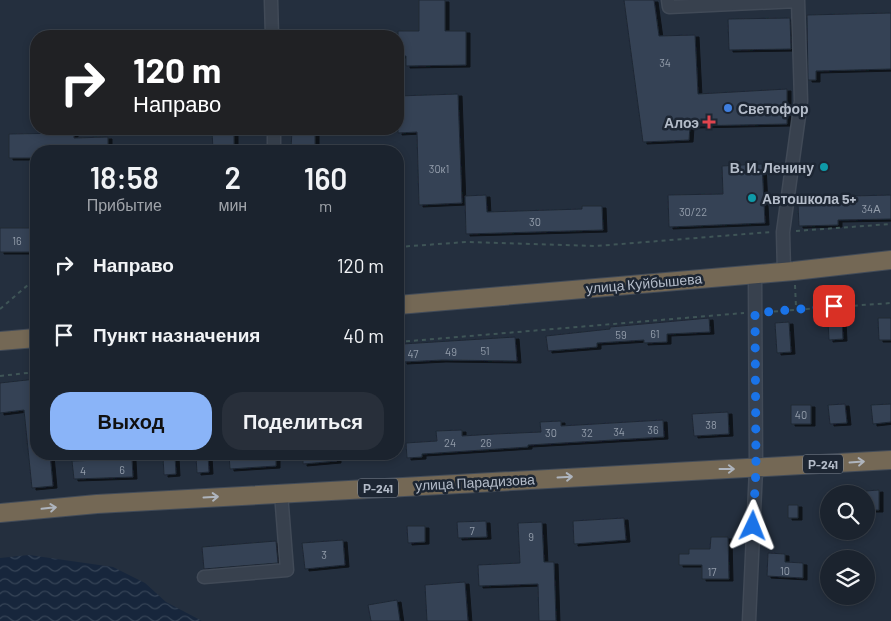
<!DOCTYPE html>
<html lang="ru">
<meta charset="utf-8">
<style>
:root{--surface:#1b232e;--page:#282f3a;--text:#f1f3f6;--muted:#a0a4aa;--line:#39404a;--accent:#8ab4f8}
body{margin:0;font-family:Barlow,sans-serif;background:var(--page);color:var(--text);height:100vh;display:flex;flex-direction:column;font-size:19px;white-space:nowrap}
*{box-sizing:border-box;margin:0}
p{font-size:16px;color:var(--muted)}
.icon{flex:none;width:28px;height:28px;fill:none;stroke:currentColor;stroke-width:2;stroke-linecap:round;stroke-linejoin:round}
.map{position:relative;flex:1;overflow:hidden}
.side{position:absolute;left:30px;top:145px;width:374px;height:315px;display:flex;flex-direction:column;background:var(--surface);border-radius:20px;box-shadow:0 2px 8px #0003,0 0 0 1px var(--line)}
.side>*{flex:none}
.hud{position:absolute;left:30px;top:30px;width:374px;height:105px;border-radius:20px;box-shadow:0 2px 8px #0003,0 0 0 1px var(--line);background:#202124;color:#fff;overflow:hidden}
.buttons{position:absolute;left:820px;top:485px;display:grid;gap:10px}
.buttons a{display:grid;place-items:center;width:55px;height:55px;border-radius:50%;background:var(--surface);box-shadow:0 2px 8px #0003,0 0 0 1px var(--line);font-size:25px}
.pin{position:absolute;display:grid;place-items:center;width:42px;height:42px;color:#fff;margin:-21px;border-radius:10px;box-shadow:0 2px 8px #0006}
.me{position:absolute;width:55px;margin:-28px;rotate:2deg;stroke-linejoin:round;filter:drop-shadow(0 0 4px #0008)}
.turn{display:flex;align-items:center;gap:18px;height:105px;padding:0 20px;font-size:22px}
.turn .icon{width:65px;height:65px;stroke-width:2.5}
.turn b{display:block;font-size:35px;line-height:42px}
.eta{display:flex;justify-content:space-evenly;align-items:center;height:85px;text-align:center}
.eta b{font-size:30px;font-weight:600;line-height:35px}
.action{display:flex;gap:10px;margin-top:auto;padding:10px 20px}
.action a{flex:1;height:58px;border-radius:20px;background:var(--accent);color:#111;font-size:20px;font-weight:600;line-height:58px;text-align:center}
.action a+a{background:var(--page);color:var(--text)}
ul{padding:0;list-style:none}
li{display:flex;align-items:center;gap:15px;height:70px;padding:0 20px}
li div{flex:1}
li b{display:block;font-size:19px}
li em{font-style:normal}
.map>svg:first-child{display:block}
.water{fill:url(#water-waves)}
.building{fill:#364354;stroke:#1f2835;filter:url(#shadow)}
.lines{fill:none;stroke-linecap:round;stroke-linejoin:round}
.minor-casing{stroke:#414a57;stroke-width:15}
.highway-casing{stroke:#434c59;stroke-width:20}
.path{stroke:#3f5557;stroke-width:2;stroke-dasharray:4 4;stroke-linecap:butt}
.minor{stroke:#38414e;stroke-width:12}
.highway{stroke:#746855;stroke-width:18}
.oneway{stroke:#aeb4bd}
.route{stroke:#1a73e8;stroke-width:9;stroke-dasharray:0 16.2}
.shop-dot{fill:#3f7fe0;stroke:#1d2633;stroke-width:2}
.health-dot{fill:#e0444e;stroke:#1d2633;stroke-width:2}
.culture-dot{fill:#0f9aa8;stroke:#1d2633;stroke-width:2}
.labels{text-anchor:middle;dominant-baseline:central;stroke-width:5;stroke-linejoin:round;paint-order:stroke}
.number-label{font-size:11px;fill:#929caa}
.shield{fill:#1d2633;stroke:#878f9c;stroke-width:1}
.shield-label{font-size:12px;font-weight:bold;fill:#b4bcc9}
.poi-label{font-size:14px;font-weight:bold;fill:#b4bcc9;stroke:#1d2633;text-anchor:start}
.street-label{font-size:14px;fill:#b4bcc9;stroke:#1d2633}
</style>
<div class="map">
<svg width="891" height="621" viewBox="0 0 891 621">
<defs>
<pattern id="water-waves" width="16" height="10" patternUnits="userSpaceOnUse" patternTransform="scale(1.25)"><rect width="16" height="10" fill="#17263c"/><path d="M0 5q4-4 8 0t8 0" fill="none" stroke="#364457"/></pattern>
<filter id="shadow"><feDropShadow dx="4" dy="2" stdDeviation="0" flood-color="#0009"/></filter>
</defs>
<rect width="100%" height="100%" fill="#242f3e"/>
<path class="water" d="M 29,555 L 113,567 L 145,583 L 166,602 L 202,621 L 0,621 L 0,558 Z"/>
<path class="building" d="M 419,0 L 445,0 L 445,31 L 466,31 L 466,65 L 406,66 L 406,56 L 398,56 L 398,31 L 419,31 Z
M 624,0 L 654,0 L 659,36 L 695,35 L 698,94 L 787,89 L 787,124 L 690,126 L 689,140 L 643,142 Z
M 891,13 L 891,69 L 816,71 L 816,80 L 808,80 L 807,15 Z
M 790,18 L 791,49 L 729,50 L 728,19 Z
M 458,94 L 462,203 L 419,205 L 417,132 L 398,133 L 398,96 Z
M 212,129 L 234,129 L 234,151 L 213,151 Z
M 292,129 L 315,129 L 315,151 L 291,151 Z
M 74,133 L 74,138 L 108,137 L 108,151 L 36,151 L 36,158 L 9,158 L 9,134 Z
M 762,164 L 765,223 L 669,227 L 668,195 L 723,194 L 722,166 Z
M 486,195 L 487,212 L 582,209 L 582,206 L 602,206 L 603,230 L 466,234 L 465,196 Z
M 891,195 L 891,219 L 838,220 L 838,225 L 799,226 L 798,204 L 851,202 L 851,196 Z
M 0,228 L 34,228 L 34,252 L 0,252 Z
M 709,318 L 710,332 L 667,334 L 667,342 L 644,343 L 644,340 L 597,343 L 597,347 L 548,351 L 546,336 L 610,329 L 610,327 Z
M 878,318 L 891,318 L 891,340 L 879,340 Z
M 842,319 L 843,339 L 829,340 L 828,320 Z
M 789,322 L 791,352 L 777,353 L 775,323 Z
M 515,337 L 517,361 L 442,360 L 403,362 L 402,344 Z
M 36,379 L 36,454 L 50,454 L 53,486 L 32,488 L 24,410 L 0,413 L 0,383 Z
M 845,404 L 847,423 L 830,424 L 828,405 Z
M 891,404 L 891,422 L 873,424 L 871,405 Z
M 791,405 L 811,405 L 811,424 L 791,424 Z
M 728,412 L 729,434 L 694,436 L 692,414 Z
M 663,420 L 664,437 L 528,445 L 528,447 L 422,454 L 422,457 L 407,458 L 406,443 L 437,441 L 436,431 L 462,430 L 462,436 L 495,434 L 541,432 L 540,422 L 561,421 L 561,426 Z
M 229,454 L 276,454 L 276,466 L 230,469 Z
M 303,454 L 337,454 L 337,461 L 303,464 Z
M 208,455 L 209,472 L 197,473 L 196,456 Z
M 163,456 L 175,456 L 176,474 L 164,475 Z
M 132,459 L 133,477 L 74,479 L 72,461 Z
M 879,490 L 879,510 L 866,510 L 866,491 Z
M 788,505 L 798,505 L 798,518 L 788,518 Z
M 624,518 L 626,540 L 574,544 L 573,521 Z
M 486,521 L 487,537 L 458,538 L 457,522 Z
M 542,522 L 544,562 L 554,562 L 556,621 L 539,621 L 538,584 L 479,586 L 478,565 L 520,563 L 518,523 Z
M 407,526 L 425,526 L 425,542 L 408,543 Z
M 711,537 L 728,537 L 729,579 L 702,579 L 702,565 L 679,565 L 679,554 L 689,554 L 689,549 L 710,549 Z
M 343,540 L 345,565 L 305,569 L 302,543 Z
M 276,541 L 278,563 L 204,569 L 202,547 Z
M 768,553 L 785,554 L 785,562 L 803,563 L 803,578 L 767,576 Z
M 465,582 L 468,621 L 427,621 L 425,585 Z
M 397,600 L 400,621 L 371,621 L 368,605 Z"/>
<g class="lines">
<defs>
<path id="minor" d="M 271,0 L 272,36
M 668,0 L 669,7 L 798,1
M 274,129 L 274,151
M 784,272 L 783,232 L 801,101 L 798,0
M 204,577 L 287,570 L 281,493
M 749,621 L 756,469 L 755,274"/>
<path id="highway" d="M 398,305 L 794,271 L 891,260
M 0,341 L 36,338
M 0,513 L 97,504 L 891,460"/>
</defs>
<use href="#minor" class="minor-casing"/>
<use href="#highway" class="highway-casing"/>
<path class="path" d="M 796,231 L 891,224
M 398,247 L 466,242 L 596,246 L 771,232
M 795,285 L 796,307
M 0,309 L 36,278
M 766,312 L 891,303
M 398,342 L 744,313
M 0,376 L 36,372"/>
<use href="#minor" class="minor"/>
<use href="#highway" class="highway"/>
</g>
<defs><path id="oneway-shaft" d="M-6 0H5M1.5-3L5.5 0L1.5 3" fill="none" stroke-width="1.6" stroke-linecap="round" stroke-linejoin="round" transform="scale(1.25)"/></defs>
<g class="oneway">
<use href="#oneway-shaft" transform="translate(857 462) rotate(-4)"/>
<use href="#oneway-shaft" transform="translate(727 469)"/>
<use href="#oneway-shaft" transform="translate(565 477) rotate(-3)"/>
<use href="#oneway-shaft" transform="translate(211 497) rotate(-3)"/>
<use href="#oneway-shaft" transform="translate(49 508) rotate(-6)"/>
</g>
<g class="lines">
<path class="route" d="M 753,526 L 756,469 L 755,313 L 834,306"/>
</g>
<circle class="shop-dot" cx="728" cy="108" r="5"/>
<path class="health-dot" d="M706.5 114.5h5v5h5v5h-5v5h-5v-5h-5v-5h5z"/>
<g class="culture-dot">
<circle cx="824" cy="167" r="5"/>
<circle cx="752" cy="198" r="5"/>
</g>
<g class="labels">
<g class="number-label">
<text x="665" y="62">34</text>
<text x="439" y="168">30к1</text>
<text x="871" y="208">34А</text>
<text x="693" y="211">30/22</text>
<text x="535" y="221">30</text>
<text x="17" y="240">16</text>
<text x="655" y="333">61</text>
<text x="621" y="334">59</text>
<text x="485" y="350">51</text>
<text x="451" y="351">49</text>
<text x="413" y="353">47</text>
<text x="801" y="414">40</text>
<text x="711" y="424">38</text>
<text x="653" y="429">36</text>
<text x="619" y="431">34</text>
<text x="551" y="432">30</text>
<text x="587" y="432">32</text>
<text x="450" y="442">24</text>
<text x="486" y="442">26</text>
<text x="122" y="469">6</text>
<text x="83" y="470">4</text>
<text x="472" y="530">7</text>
<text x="531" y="536">9</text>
<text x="324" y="554">3</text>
<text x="785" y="570">10</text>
<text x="712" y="571">17</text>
</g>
<g class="shield">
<rect x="803" y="454.5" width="40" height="19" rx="4"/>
<rect x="358" y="478.5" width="40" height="19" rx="4"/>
</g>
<g class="shield-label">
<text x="823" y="464">Р-241</text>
<text x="378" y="488">Р-241</text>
</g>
<g class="poi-label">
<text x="738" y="108">Светофор</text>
<text x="699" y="122" text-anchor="end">Алоэ</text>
<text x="814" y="167" text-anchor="end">В. И. Ленину</text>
<text x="762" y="198">Автошкола 5+</text>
</g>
<g class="street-label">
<text transform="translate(644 283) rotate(-5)">улица Куйбышева</text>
<text transform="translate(475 482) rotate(-3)">улица Парадизова</text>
</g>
</g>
</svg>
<div class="buttons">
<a><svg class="icon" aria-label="search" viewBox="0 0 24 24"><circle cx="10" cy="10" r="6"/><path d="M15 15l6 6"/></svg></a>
<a><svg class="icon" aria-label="layers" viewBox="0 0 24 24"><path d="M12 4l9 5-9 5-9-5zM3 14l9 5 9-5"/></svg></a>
</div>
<div class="pin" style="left:834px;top:306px;background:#d93025"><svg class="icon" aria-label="arrive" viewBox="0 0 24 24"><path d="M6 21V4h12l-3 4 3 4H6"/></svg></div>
<svg class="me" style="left:753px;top:526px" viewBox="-20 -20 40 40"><path d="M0-17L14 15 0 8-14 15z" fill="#1a73e8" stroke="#fff" stroke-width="4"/></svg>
<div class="hud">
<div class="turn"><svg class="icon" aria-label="right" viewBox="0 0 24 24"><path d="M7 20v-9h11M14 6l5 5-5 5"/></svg><div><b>120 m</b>Направо</div></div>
</div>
<section class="side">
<div class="eta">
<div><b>18:58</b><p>Прибытие</p></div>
<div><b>2</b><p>мин</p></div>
<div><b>160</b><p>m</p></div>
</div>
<ul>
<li><svg class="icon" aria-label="right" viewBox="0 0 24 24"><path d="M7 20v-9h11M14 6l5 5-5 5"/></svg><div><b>Направо</b></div><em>120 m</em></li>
<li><svg class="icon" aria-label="arrive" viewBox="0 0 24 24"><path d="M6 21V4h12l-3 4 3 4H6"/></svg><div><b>Пункт назначения</b></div><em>40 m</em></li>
</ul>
<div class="action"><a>Выход</a><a>Поделиться</a></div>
</section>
</div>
